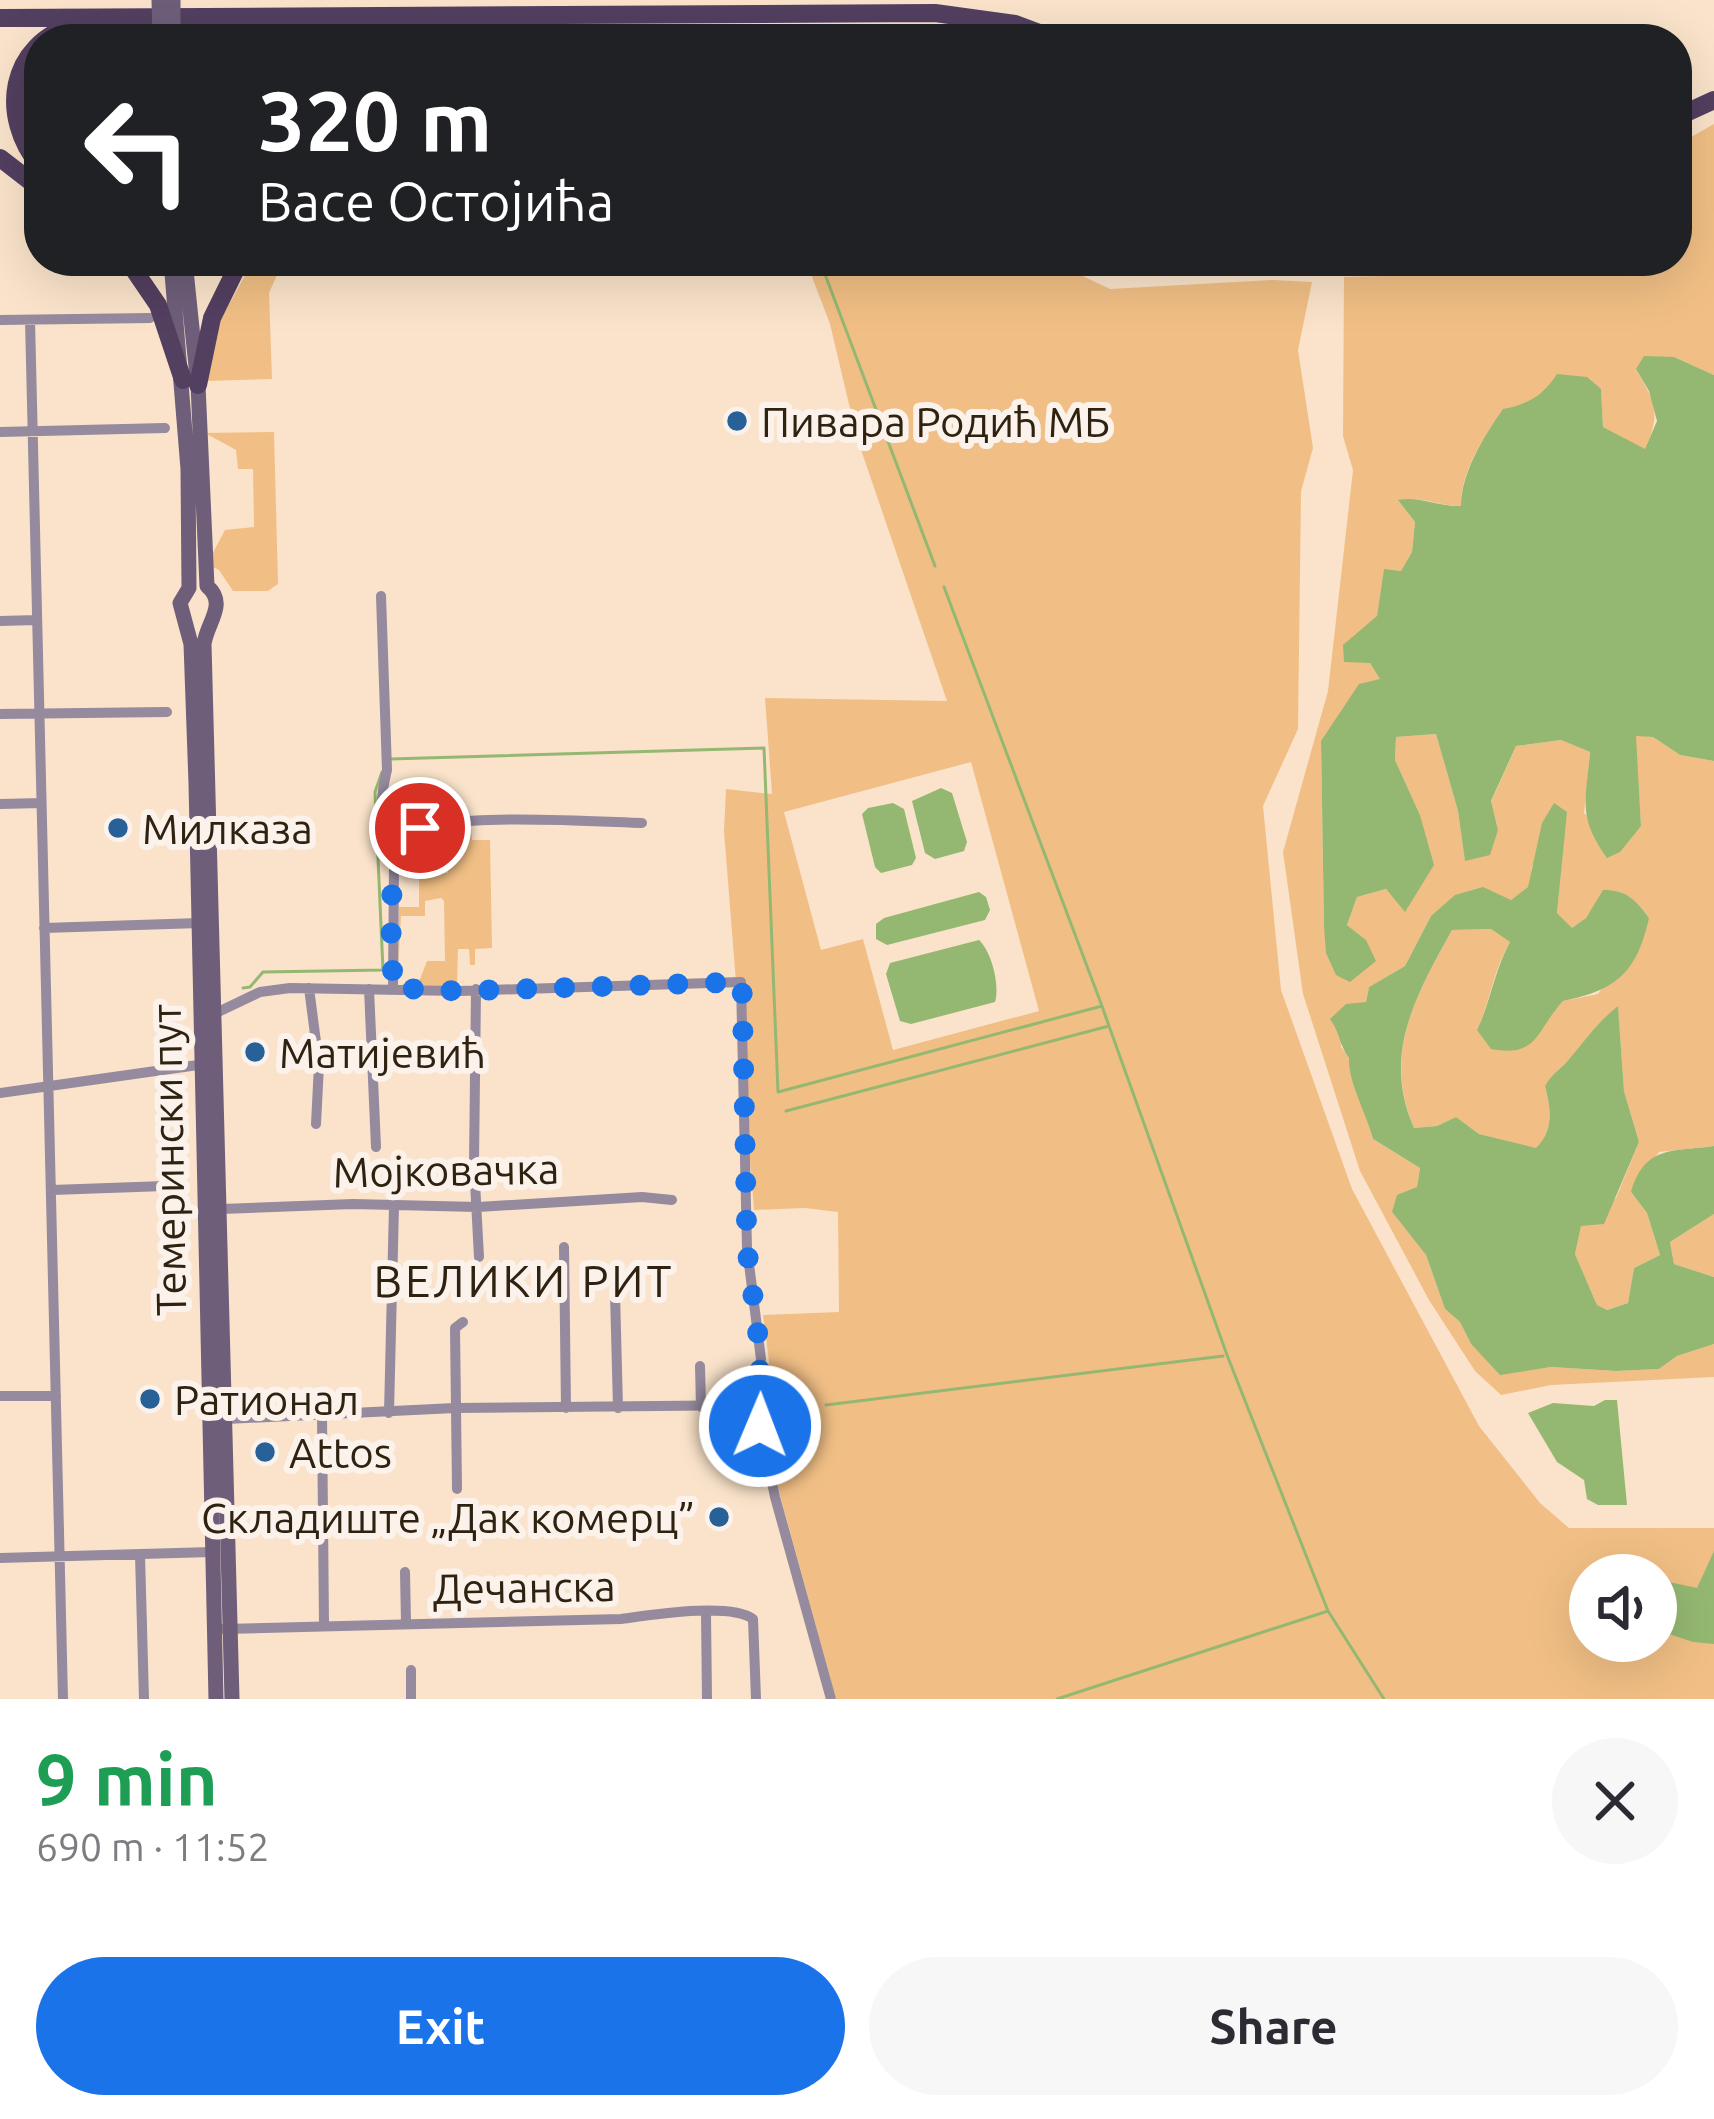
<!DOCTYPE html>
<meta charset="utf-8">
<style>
:root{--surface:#fff;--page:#f7f7f7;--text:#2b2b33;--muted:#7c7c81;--accent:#1a73e8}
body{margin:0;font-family:Ubuntu,sans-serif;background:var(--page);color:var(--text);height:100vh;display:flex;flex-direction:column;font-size:45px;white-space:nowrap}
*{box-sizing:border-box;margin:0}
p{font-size:39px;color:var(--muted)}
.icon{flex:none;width:66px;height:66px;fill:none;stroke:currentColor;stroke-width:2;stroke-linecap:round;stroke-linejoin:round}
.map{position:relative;height:1699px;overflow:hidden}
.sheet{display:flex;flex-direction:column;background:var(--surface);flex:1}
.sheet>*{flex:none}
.guide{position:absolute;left:24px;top:24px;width:1668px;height:252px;border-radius:48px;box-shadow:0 12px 48px #0002;background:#202124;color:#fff;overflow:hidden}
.buttons{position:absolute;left:1569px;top:1554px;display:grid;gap:24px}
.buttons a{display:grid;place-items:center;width:108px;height:108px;border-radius:50%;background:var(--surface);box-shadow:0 12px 48px #0002;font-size:60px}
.pin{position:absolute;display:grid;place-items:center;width:102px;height:102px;color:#fff;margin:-51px;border:6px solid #fff;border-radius:50%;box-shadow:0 3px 12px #0007}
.me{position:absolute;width:132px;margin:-66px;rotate:1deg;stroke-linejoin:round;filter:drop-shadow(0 0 9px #0008)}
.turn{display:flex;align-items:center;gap:42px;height:252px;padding:0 36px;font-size:54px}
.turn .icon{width:156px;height:156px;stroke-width:2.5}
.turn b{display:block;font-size:84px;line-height:102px}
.round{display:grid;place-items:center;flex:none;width:126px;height:126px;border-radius:63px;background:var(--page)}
.overview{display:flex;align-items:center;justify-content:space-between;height:204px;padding:0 36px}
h1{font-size:72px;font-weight:700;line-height:90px;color:#1e9e55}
.cta{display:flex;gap:24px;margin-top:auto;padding:24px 36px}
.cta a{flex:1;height:138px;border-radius:72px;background:var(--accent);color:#fff;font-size:48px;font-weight:700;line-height:138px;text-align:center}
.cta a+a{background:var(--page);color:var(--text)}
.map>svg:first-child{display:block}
.green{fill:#f1bf85;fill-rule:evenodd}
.water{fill:#94b871}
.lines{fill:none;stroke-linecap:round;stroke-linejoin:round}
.stream{stroke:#94b871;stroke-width:3}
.street{stroke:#958a9e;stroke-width:10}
.secondary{stroke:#6e5e7a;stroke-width:15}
.primary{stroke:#533f60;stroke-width:18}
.secondary-bridge{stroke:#6e5e7a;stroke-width:15}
.route{stroke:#1a73e8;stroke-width:21;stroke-dasharray:0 37.8}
.poi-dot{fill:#286198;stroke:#fbf3eb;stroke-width:4.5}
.labels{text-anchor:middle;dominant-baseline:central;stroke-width:12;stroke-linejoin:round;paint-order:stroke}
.poi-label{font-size:42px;fill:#2f2211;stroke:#fbf3eb;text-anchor:start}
.street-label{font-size:42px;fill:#2f2211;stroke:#fbf3eb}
.neighbourhood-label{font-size:45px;letter-spacing:3px;fill:#2f2211;stroke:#fbf3eb}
</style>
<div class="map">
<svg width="1714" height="1699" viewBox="0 0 1714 1699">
<rect width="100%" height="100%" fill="#fae3ca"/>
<path class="green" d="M 630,24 L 712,26 L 712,39 L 477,39 L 543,26 Z
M 932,26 L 999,39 L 722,39 L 722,28 Z
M 1714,124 L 1714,375 L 1674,357 L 1636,369 C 1656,404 1661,412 1645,450 L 1603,427 L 1601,390 L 1548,388 L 1528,404 L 1503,410 C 1484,436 1460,473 1461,506 C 1439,506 1420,495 1399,501 L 1415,522 L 1412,552 L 1401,571 L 1384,570 L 1370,663 L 1381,679 L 1321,741 L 1324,926 L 1366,940 L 1347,925 L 1357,897 L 1386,889 L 1405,911 L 1420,815 L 1395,760 L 1396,737 L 1436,734 L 1458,811 L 1465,860 L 1498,830 L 1491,802 L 1516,746 L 1561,740 L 1590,752 L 1584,814 L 1641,826 L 1635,735 L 1653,737 L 1680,755 L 1714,761 L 1714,1146 L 1659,1152 L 1631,1192 L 1647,1213 L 1660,1255 L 1634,1268 L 1628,1303 L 1606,1310 L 1597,1305 L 1575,1254 L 1581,1225 L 1616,1198 L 1639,1142 L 1624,1091 L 1618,1008 L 1545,1086 C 1551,1109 1554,1131 1536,1149 L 1479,1134 L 1456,1117 L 1437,1126 L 1414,1128 C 1382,1051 1416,996 1452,930 L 1491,929 L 1510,942 C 1493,970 1491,1000 1477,1030 L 1555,1010 L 1563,1001 L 1598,994 L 1649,918 C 1635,899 1628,890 1603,891 L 1586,918 L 1571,929 L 1557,913 L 1564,837 L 1532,866 L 1529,887 L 1511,900 L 1431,916 L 1405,966 L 1369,987 L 1366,1002 L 1341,1034 L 1341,1047 L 1349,1058 L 1373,1139 L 1420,1168 L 1417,1187 L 1392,1212 L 1426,1255 L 1445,1309 L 1460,1322 L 1471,1344 L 1500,1374 L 1551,1367 L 1616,1371 L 1659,1369 L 1677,1356 L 1714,1344 L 1714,1377 L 1551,1385 L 1501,1395 L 1475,1371 L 1429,1300 L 1360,1171 L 1303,994 L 1283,852 L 1328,691 L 1353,470 L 1343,436 L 1344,277 L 1622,270 L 1626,261 L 1677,261 L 1677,145 Z
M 253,261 L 283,261 L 269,293 L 272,379 L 207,381 L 215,330 Z
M 806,261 L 1051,261 L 1110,289 L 1272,280 L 1312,282 L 1298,350 L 1313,448 L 1301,491 L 1298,729 L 1263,806 L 1281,990 L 1352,1189 L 1479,1426 L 1540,1503 L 1569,1528 L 1714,1528 L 1714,1699 L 836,1699 L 780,1495 L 764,1411 L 769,1361 L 763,1315 L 839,1312 L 838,1212 L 805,1208 L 754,1210 L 724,831 L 726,789 L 772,794 L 765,698 L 947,701 L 857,438 L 830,324 ZM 971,762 L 1039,1011 L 893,1050 L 863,939 L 821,950 L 784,812 ZM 1590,1575 L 1656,1575 L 1656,1641 L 1590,1641 Z
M 274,432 L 278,584 L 268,591 L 233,591 L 219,570 L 207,564 L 225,530 L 254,527 L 253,469 L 238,469 L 236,450 L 205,433 Z
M 471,828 L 472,840 L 490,840 L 492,948 L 475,949 L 475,965 L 470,965 L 469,949 L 458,949 L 457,986 L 401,985 L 420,979 L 427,961 L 445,961 L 444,901 L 441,898 L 425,901 L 425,916 L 401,916 L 398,972 L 399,907 L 419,907 L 419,873 L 448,873 L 448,845 L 426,844 L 425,836 Z
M 1714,1214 L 1714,1277 L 1674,1264 L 1670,1242 Z"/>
<path class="water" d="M 1644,356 L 1674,357 L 1714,375 L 1714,761 L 1680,755 L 1653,737 L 1636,736 L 1641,826 L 1620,852 L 1607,858 C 1577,816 1586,800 1590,752 L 1561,740 L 1516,746 L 1491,801 L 1498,830 L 1490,855 L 1465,861 L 1458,811 L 1436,734 L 1396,737 L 1395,760 L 1420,815 L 1434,865 L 1405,912 L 1386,889 L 1357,897 L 1347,925 L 1366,940 L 1376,961 L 1350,982 L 1336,975 L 1326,953 L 1324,926 L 1321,741 L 1359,684 L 1380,679 L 1370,663 L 1344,662 L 1343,645 L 1377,616 L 1384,569 L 1401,571 L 1412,552 L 1415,522 L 1398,500 C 1420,496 1438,507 1461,506 C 1461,473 1484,436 1503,409 C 1528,404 1543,396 1557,374 L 1587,377 L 1601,389 L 1603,427 L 1645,449 L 1657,421 L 1649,391 L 1636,369 Z
M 941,788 L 952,793 L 967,842 L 964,851 L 935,859 L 925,853 L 912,801 Z
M 893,803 L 904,809 L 916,858 L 912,865 L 881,873 L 875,867 L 862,814 L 868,808 Z
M 1554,803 L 1567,812 L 1557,913 L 1572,928 L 1586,918 L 1603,890 C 1627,890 1635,899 1649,918 C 1637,972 1617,990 1563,1001 C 1536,1030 1539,1058 1491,1049 L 1477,1030 C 1491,1001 1494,971 1510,942 L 1491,929 L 1452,930 C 1417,994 1381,1053 1414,1128 L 1437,1126 L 1456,1117 L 1479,1134 L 1536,1148 C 1554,1131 1551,1109 1545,1086 C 1553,1072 1562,1069 1571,1057 C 1587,1038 1598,1022 1618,1006 L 1624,1091 L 1639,1142 L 1604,1224 L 1581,1226 L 1575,1254 L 1597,1305 L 1607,1310 L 1628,1303 L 1634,1268 L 1660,1255 L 1647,1213 L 1631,1192 C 1645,1145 1672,1152 1714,1146 L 1714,1214 L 1670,1242 L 1674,1264 L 1714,1277 L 1714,1344 L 1677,1356 L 1659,1369 L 1616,1371 L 1551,1367 L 1500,1375 L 1471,1344 L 1460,1322 L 1445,1309 L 1426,1255 L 1392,1212 L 1397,1195 L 1417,1187 L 1420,1168 L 1373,1139 C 1366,1112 1348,1082 1349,1058 C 1339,1045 1340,1032 1330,1019 L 1346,1004 L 1366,1002 L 1369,987 L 1405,966 L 1431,916 L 1455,895 L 1483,887 L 1511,900 L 1528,887 L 1542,823 Z
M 979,892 L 986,897 L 990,910 L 985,920 L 887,945 L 876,939 L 876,924 L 884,918 Z
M 979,940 C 992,952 1000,986 995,1002 L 911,1024 L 900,1021 L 886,974 L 890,963 Z
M 1605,1400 L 1617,1400 L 1627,1505 L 1598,1505 L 1587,1499 L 1584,1480 L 1557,1462 L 1528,1413 L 1553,1403 L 1594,1406 Z
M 1714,1551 L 1714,1644 L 1693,1642 L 1660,1631 C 1655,1617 1652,1593 1660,1580 L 1697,1588 Z"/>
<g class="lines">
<path class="stream" d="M 820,261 L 935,566
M 944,587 L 1102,1006
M 390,759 L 764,748 L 778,1092 L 1102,1006 L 1109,1026
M 243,988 L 250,987 L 263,972 L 383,970 L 375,792 L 382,772
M 786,1111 L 1109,1026 L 1227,1355 L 1328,1611 L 1384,1699
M 826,1405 L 1223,1356
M 1057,1699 L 1328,1611"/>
<path class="street" d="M 0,320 L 150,318
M 30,320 L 63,1699
M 0,432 L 165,428
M 381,596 L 387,770 C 379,801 379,834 394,865
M 0,621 L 36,620
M 0,714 L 167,712
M 0,804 L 41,803
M 44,928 L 200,923
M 309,988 L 319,1065 L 316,1124
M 393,988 L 394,866 C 396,854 400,842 410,834 C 437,811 600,822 642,823
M 369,989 L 376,1147
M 476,989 L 474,1164 L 479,1257
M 216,1013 L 260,992 L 290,988 L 459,991 L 741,982 L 747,1248 L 761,1359 L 756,1405 L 775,1497 L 831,1699
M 0,1093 L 205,1064
M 52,1190 L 165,1186
M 221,1209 L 353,1204 L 478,1207 L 642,1197 L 672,1200
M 564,1247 L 566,1408
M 615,1293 L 618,1408
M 700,1366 L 701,1407
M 0,1396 L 56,1396
M 389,1413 L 394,1206
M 322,1415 L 324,1624
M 226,1419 L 455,1408 L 756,1405
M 457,1489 L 455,1328 L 463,1322
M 140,1555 L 144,1699
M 0,1558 L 212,1552
M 405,1572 L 406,1623
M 706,1613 L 707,1699
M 223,1629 L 621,1619 C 651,1615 730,1602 753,1619 L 756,1699
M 411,1670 L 411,1699"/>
<path class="secondary" d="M 171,261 L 188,469 L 189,588 L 180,603 L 191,644 L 196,783 L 216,1699
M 185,261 L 198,385 L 207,586
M 207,586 C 228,604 207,622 204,644 L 232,1699"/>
<path class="primary" d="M 0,18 L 935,13 L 1015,24 L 1055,39
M 260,23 L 300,39
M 461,39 L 513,24
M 1677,117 L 1714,100
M 0,158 L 39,188
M 39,165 C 0,118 6,44 77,24
M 128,261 L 158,305 L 183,380
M 198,385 L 212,318 L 240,261"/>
<path class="secondary-bridge" d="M 159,0 L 160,39
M 173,0 L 173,39"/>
</g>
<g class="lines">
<path class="route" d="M 420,828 C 380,849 393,947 393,988 L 459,991 L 742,982 L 747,1249 L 761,1359 L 756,1405 L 760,1426"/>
</g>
<g class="poi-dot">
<circle cx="737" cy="421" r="12"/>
<circle cx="118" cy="828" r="12"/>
<circle cx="255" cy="1052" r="12"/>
<circle cx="150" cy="1399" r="12"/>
<circle cx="265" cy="1452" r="12"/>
<circle cx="719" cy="1517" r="12"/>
</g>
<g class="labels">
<g class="poi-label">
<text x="761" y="421">Пивара Родић МБ</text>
<text x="142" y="828">Милказа</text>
<text x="279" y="1052">Матијевић</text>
<text x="174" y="1399">Ратионал</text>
<text x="289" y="1452">Attos</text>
<text x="695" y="1517" text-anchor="end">Складиште „Дак комерц”</text>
</g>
<g class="street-label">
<text transform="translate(168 1160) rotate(-91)">Темерински пут</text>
<text transform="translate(446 1170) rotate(-1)">Мојковачка</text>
<text transform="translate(524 1587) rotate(-1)">Дечанска</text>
</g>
<g class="neighbourhood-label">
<text x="524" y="1280">ВЕЛИКИ РИТ</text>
</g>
</g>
</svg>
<div class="buttons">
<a><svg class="icon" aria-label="sound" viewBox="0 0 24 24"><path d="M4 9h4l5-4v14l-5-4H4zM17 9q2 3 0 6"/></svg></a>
</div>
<div class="pin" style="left:420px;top:828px;background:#d93025"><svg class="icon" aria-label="arrive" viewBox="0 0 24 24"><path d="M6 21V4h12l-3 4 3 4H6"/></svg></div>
<svg class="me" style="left:760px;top:1426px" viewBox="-20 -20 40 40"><circle r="17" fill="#1a73e8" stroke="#fff" stroke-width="3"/><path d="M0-11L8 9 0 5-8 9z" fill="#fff"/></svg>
<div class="guide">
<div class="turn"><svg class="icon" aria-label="left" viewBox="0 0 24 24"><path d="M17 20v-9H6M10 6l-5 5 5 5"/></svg><div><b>320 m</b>Васе Остојића</div></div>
</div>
</div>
<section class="sheet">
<div class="overview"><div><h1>9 min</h1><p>690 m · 11:52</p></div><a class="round"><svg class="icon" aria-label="close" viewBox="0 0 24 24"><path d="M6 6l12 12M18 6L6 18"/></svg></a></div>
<div class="cta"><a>Exit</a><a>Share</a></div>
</section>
